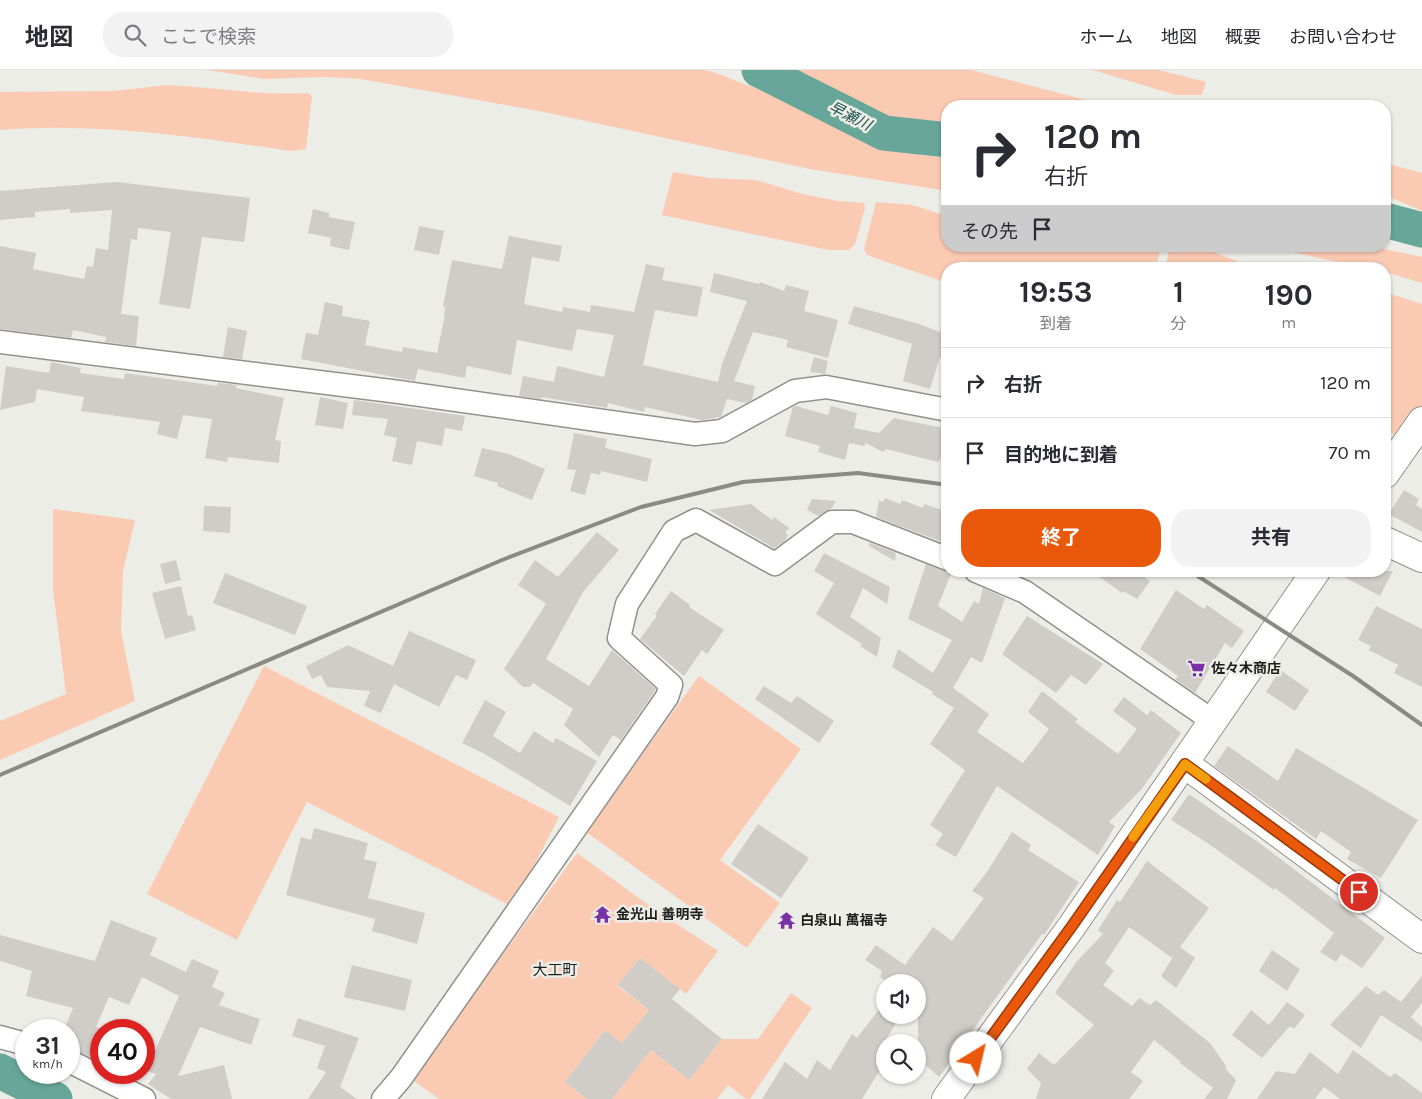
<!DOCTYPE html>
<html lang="ja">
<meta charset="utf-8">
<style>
:root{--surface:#fff;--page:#f2f2f3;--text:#2b2b33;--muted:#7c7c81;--line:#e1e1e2;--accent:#ea580c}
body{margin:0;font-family:Karla,"Noto Sans JP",sans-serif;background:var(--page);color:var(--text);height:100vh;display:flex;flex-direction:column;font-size:19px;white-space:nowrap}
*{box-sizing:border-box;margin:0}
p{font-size:16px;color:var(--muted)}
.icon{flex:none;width:28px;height:28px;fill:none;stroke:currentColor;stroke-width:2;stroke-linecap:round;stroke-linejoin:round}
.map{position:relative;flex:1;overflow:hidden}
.drawer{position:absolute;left:941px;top:192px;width:450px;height:315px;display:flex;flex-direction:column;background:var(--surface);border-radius:20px;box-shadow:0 1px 4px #0004}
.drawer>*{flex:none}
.guide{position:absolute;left:941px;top:30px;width:450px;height:152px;border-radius:20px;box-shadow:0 1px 4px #0004;background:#fff;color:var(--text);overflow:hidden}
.buttons{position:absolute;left:876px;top:904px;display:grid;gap:10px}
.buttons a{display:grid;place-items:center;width:50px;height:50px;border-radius:50%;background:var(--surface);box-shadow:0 1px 4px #0004;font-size:25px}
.speed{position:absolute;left:15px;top:949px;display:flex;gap:10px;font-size:25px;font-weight:700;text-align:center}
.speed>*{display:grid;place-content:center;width:65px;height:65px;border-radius:50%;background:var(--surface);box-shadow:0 1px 4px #0004;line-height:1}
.speed small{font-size:12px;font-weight:400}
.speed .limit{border:8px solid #d22;background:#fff;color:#111}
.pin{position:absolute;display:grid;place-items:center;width:42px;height:42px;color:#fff;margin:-21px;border:2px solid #fff;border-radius:50%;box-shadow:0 1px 5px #0007}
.me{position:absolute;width:55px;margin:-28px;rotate:36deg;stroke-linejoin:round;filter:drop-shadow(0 0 4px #0008)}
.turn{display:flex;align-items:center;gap:18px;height:105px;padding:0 20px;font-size:22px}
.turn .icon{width:65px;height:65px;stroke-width:2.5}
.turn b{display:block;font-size:35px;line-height:42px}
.then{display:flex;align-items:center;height:48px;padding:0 20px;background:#0003;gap:10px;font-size:19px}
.eta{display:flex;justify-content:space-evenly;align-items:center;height:85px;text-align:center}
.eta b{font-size:30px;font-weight:700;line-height:35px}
.primary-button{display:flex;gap:10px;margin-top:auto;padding:10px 20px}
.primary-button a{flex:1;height:58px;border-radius:20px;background:var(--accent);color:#fff;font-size:20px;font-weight:700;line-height:58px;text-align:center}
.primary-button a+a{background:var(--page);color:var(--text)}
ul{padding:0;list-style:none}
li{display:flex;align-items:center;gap:15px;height:70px;padding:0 20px;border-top:1px solid var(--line)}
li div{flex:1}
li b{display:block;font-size:19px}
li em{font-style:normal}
header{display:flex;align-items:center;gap:30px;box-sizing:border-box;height:70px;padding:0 25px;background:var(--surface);border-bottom:1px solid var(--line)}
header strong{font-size:24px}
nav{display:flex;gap:28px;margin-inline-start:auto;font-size:18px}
.search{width:350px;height:45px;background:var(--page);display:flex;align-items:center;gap:12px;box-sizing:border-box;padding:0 18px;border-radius:20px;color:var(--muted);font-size:19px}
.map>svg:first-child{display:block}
.green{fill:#fbcab2}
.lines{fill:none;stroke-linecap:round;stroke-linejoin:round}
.river{stroke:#67a699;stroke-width:35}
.building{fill:#d0cdc8}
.minor-casing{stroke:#91928d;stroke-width:25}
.tertiary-casing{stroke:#91928d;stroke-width:30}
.minor{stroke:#fff;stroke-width:22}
.tertiary{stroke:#fff;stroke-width:28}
.rail{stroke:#8a8a86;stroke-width:4}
.route-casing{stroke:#983908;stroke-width:12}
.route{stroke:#ea580c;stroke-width:9}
.slow{stroke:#f59e0b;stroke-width:9}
.labels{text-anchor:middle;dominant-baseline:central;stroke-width:5;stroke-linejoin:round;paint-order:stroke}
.poi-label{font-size:14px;font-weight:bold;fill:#1e1e1c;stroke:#ecede7;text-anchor:start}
.water-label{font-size:15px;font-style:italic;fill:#174e45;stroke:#ecede7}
.neighbourhood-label{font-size:15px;fill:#1e1e1c;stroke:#ecede7}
</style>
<header>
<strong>地図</strong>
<div class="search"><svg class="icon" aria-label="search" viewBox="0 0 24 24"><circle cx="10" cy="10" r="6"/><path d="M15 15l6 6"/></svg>ここで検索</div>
<nav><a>ホーム</a><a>地図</a><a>概要</a><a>お問い合わせ</a></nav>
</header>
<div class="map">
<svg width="1422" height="1029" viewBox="0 0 1422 1029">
<rect width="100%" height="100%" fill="#ecede7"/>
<path class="green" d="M 208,0 L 704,0 C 717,2 731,9 744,14 C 812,39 872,86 947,87 L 947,121 L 810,99 L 544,42 L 361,9 L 325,7 L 264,9 Z
M 788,0 L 971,0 L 1109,36 L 948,36 L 947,59 L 944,58 L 867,41 Z
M 1093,0 L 1159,0 L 1206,12 L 1202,25 L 1176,25 Z
M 168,15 C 215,17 260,26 308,23 L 312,26 L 306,79 L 291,81 C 195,67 97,52 0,60 L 0,22 L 113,21 Z
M 1385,93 L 1422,103 L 1422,141 L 1385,125 Z
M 673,102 L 709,108 L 756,110 L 802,124 L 838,131 L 864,133 L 865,138 L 855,174 L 849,180 L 829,180 L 662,145 Z
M 876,132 L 912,135 L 947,146 L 948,176 L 1161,177 L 1155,199 L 948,199 L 947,213 L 867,185 L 864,179 Z
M 1170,176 L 1201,177 L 1257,199 L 1165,199 Z
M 1265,176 L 1370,176 L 1422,187 L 1422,213 L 1385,202 L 1385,199 L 1369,199 Z
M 1385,222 L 1422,234 L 1422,372 L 1385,361 Z
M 53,439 L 135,450 L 123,501 L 121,561 L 135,631 L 0,690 L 0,651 L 66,624 L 53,519 Z
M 264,596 L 559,747 L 513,837 L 307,732 L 237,870 L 147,824 Z
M 699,606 L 801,679 L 720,790 L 780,833 L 747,878 L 586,762 Z
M 577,783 L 654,839 L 718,881 L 686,924 L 640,888 L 618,916 L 649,940 L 622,973 L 605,960 L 565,1012 L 587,1029 L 439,1029 L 411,1009 Z
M 791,923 L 812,938 L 750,1029 L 746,1029 L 728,1015 L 717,1029 L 612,1029 L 651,980 L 689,1010 L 722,969 L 758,969 Z"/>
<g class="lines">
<path class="river" d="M 759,0 L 884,63 L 948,70
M 1385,150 L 1422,160
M 0,1001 L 55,1029"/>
</g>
<path class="building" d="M 117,112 L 250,128 L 244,172 L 202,167 L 190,239 L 159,234 L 171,162 L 138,158 L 137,170 L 131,169 L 121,244 L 139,246 L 136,276 L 105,272 L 106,267 L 73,260 L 71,268 L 0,259 L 0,176 L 36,183 L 33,199 L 84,209 L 87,196 L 93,197 L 96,178 L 108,180 L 112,140 L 70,143 L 70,139 L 35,142 L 35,147 L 0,150 L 0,121 Z
M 313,139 L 329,143 L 329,147 L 355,152 L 349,180 L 330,176 L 331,168 L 308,163 Z
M 419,156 L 444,161 L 439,185 L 414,180 Z
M 509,166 L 562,176 L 559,192 L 532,187 L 524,234 L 562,242 L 563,237 L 590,242 L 591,235 L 634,242 L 646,194 L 665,198 L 662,210 L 703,217 L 697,247 L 655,240 L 643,295 L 718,312 L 722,294 L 747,231 L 710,222 L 714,203 L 759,214 L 760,212 L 784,221 L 786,215 L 809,221 L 804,241 L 838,250 L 828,288 L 786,277 L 788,270 L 753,262 L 734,311 L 755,316 L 752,330 L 746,333 L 727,329 L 721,347 L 702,350 L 645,337 L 644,342 L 608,333 L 607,338 L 542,327 L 541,329 L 519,326 L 523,306 L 554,312 L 557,296 L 604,307 L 614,265 L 577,259 L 572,281 L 517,270 L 511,305 L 467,296 L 465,308 L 418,299 L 415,311 L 301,289 L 306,263 L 318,265 L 325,232 L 343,236 L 342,246 L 370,251 L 365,275 L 402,282 L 403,277 L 437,283 L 444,250 L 445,237 L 443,236 L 452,190 L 502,199 Z
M 854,236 L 919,254 L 948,265 L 948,290 L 940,287 L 930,319 L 903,311 L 912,274 L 848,254 Z
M 228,257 L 247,261 L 242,289 L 223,287 Z
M 814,287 L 828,291 L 825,304 L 810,302 Z
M 51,292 L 81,298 L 80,303 L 124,309 L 125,303 L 217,316 L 218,313 L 237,315 L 236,318 L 284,328 L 275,370 L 281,371 L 279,393 L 228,387 L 227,392 L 205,388 L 212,349 L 183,345 L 177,369 L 157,364 L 160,352 L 81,341 L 84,327 L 37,319 L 35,332 L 0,340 L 6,296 L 49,303 Z
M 320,327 L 348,333 L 343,359 L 315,355 Z
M 354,330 L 465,346 L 462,361 L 445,358 L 442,376 L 417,371 L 412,395 L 392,391 L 397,368 L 384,365 L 388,349 L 352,345 Z
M 796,336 L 828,345 L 831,336 L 857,343 L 854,358 L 879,363 L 894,348 L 948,359 L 948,379 L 938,392 L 886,379 L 883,382 L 866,373 L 864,376 L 849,373 L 845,390 L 818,382 L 820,376 L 785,366 L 793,337 Z
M 574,363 L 607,369 L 605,378 L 652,389 L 647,412 L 601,401 L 600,405 L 591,403 L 585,425 L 570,421 L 576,400 L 567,399 Z
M 482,378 L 509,384 L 545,399 L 532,430 L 497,416 L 498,413 L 474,406 Z
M 1404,420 L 1419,429 L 1416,435 L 1422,439 L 1422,462 L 1389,444 Z
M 885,428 L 900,434 L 902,430 L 923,438 L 924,434 L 948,442 L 948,468 L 943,467 L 942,472 L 876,447 L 879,430 L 883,432 Z
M 812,429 L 836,431 L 831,439 L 818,446 L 807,440 Z
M 751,434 L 772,450 L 774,447 L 789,458 L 785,463 L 788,465 L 785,471 L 774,478 L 709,440 Z
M 204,436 L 231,437 L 230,463 L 203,461 Z
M 597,462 L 619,480 L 583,522 L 546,589 L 589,616 L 612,580 L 656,619 L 621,670 L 613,665 L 599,687 L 564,655 L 573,639 L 533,613 L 530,617 L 523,617 L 504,599 L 546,534 L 518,515 L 535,490 L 558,507 Z
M 870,473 L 896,483 L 895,491 L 869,476 Z
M 824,483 L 890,517 L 887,534 L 863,518 L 850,547 L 881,568 L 877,587 L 860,576 L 862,574 L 816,544 L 834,513 L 814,501 Z
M 176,490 L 181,510 L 165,514 L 160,494 Z
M 926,494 L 951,504 L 938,536 L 962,552 L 974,531 L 979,534 L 983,518 L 1005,528 L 982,593 L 971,587 L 953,618 L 989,644 L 977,662 L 1023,693 L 1049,659 L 1028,642 L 1042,621 L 1078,649 L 1075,652 L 1118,684 L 1137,659 L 1113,641 L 1124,627 L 1147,645 L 1151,640 L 1181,663 L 1141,720 L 1109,752 L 1115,756 L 1098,785 L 997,716 L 956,787 L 935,775 L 943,764 L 930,755 L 965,700 L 930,674 L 954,638 L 932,624 L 933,622 L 892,597 L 898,579 L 933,603 L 952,570 L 908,549 Z
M 1091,501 L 1135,501 L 1150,511 L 1137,529 L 1123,521 L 1122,523 Z
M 1333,501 L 1393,501 L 1380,526 Z
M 225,503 L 307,536 L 295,565 L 213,533 Z
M 181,516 L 188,546 L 192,545 L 196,560 L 165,569 L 152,523 Z
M 1176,520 L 1204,539 L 1207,535 L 1244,561 L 1232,578 L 1225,573 L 1195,623 L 1175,609 L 1178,606 L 1140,579 Z
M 671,521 L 690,535 L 689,537 L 724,560 L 707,584 L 702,580 L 684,606 L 640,569 L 657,546 L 655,544 Z
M 1376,536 L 1422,559 L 1422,617 L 1394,603 L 1398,595 L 1369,580 L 1371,576 L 1358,570 Z
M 1027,546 L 1103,594 L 1086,615 L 1071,605 L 1056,623 L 1002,584 Z
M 409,561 L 476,590 L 467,610 L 456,605 L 439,637 L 394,614 L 381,643 L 364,636 L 370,621 L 327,617 L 321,605 L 312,609 L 306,596 L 348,575 L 393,596 Z
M 1280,600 L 1309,620 L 1295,641 L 1266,622 Z
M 764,616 L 791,633 L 797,626 L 834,651 L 819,673 L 755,629 Z
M 485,630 L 506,642 L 493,666 L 520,683 L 534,661 L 553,673 L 556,668 L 597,691 L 570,736 L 483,683 L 462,673 Z
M 1228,676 L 1278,711 L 1296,678 L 1418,750 L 1381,808 L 1347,789 L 1351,782 L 1321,761 L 1316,769 L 1214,696 Z
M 1189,724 L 1258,772 L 1385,868 L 1362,898 L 1341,884 L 1336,892 L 1320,882 L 1334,863 L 1275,818 L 1274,820 L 1206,772 L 1171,750 Z
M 758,754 L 809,788 L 781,828 L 731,794 Z
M 314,758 L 368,773 L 364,789 L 377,792 L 368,828 L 425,843 L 417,874 L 372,861 L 375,849 L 286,825 L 301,767 L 311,770 Z
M 1012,762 L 1031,775 L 1028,780 L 1079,812 L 1044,865 L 1042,864 L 939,1007 L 918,988 L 918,912 L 887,912 L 880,907 L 882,901 L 865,890 L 876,875 L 905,895 L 933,857 L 952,871 L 984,828 L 972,821 L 987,802 Z
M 1147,791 L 1209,838 L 1180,877 L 1195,888 L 1176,918 L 1161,906 L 1175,884 L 1172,888 L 1129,857 L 1105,893 L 1114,901 L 1103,915 L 1132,936 L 1139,928 L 1150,935 L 1156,930 L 1210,973 L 1226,996 L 1225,998 L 1236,1010 L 1227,1029 L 1204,1029 L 1213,1018 L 1180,993 L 1181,992 L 1154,970 L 1131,1002 L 1143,1011 L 1129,1029 L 1036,1029 L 1041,1013 L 1027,999 L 1039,983 L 1054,995 L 1094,955 L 1055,923 L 1077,891 L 1103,864 L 1098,860 L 1117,830 L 1120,832 Z
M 111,850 L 157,868 L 150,885 L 186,902 L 192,889 L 219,901 L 212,917 L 225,923 L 219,935 L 260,949 L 251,975 L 200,957 L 178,1006 L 224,995 L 232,1029 L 171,1029 L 148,1014 L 156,1004 L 144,1000 L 144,976 L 155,981 L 179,926 L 142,907 L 129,935 L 109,927 L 96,957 L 101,959 L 101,983 L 93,979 L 90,987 L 69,978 L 69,960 L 64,960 L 73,938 L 26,926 L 32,901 L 0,891 L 0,865 L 95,891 Z
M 1272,880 L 1300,899 L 1287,921 L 1259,901 Z
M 640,888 L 680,919 L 672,929 L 722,969 L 689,1010 L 651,980 L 612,1029 L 587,1029 L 565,1012 L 605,960 L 622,973 L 649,940 L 618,915 Z
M 352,895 L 412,910 L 405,941 L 344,927 Z
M 1422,906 L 1422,933 L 1411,947 L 1422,957 L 1422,972 L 1381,945 L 1361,978 L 1330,955 L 1366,916 L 1378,925 L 1384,920 L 1401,932 Z
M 1287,932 L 1305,945 L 1294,959 L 1290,956 L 1262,988 L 1232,965 L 1251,940 L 1269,955 Z
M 881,937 L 885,939 L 885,945 L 894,945 L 899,948 L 878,983 L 885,989 L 885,992 L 862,1029 L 762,1029 L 785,992 L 807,1009 L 817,990 L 830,1000 L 852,964 L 857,968 Z
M 298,948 L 359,968 L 340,1017 L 357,1029 L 308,1029 L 326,1002 L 317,998 L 325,976 L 292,966 Z
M 1353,980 L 1390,1007 L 1395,1003 L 1422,1023 L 1422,1029 L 1340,1029 L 1324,1017 L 1315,1029 L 1257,1029 L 1276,1001 L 1295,1004 L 1310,982 L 1338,1004 Z"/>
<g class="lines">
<defs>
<path id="minor" d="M 0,272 L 399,322 L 695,364 L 722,361 L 795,321 L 826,317 L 948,340
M 976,501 L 1025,522 L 1213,651
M 0,967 L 26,974
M 69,991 L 144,1029
M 383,1029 L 401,1008 L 667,627 L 671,615 L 619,568 L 627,534 L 674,461 L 696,450 L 775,494 L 832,452 L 853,452 L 948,489"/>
<path id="tertiary" d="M 1385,404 L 1422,351
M 1385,471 L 1422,488
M 1185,694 L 1422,869
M 946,1029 L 1072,856 L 1316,501"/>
</defs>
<use href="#minor" class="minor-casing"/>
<use href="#tertiary" class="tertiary-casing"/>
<use href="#minor" class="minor"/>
<use href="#tertiary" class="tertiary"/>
<path class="rail" d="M 1190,501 L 1353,606 L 1422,655
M 0,705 L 502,490 L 641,437 L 743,412 L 858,403 L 948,415"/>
</g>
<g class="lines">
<defs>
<path id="route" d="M 976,988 L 1072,856 L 1185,694 L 1359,822"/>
</defs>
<use href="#route" class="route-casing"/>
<use href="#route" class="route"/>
<path class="slow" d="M 1133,767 L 1185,694 L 1206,709"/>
</g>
<defs>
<symbol id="supermarket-bare" viewBox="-9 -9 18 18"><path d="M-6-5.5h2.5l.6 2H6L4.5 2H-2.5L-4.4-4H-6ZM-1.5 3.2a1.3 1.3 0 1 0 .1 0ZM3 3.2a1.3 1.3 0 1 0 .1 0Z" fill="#7832a5" stroke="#ecede7" stroke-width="2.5" paint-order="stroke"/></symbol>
<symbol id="temple-bare" viewBox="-9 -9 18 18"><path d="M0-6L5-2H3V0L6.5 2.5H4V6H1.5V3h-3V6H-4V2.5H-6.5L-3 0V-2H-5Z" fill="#7832a5" stroke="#ecede7" stroke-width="2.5" paint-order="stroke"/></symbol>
</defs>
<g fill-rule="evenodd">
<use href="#supermarket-bare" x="1184" y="586" width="25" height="25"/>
<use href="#temple-bare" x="590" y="832" width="25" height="25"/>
<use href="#temple-bare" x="774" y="838" width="25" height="25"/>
</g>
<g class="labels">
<g class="poi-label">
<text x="1211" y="598">佐々木商店</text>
<text x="616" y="844">金光山 善明寺</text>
<text x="800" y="850">白泉山 萬福寺</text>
</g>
<g class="water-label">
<text transform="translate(850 46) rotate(27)">早瀬川</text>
</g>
<g class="neighbourhood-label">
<text x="555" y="900">大工町</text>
</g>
</g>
</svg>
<div class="buttons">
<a><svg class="icon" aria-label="sound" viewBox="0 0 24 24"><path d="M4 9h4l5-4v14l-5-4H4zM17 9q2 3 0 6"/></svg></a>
<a><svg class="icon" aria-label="search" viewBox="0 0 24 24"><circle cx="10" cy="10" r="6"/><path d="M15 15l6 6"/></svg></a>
</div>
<div class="speed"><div>31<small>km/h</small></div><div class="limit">40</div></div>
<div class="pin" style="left:1359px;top:822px;background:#d93025"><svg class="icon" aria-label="arrive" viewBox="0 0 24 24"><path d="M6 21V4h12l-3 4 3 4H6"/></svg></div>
<svg class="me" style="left:976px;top:988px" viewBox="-20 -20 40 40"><circle r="19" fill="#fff"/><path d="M0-13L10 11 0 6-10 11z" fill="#ea580c"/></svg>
<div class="guide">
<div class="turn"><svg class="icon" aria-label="right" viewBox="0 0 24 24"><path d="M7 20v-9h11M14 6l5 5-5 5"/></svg><div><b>120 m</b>右折</div></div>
<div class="then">その先<svg class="icon" aria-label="arrive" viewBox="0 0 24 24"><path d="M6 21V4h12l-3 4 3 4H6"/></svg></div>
</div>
<section class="drawer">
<div class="eta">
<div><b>19:53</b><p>到着</p></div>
<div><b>1</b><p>分</p></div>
<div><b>190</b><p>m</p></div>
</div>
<ul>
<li><svg class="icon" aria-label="right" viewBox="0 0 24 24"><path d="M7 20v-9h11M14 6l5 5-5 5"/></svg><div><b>右折</b></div><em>120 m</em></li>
<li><svg class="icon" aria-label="arrive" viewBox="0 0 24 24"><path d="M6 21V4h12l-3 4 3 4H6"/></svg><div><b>目的地に到着</b></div><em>70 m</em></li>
</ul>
<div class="primary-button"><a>終了</a><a>共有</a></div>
</section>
</div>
